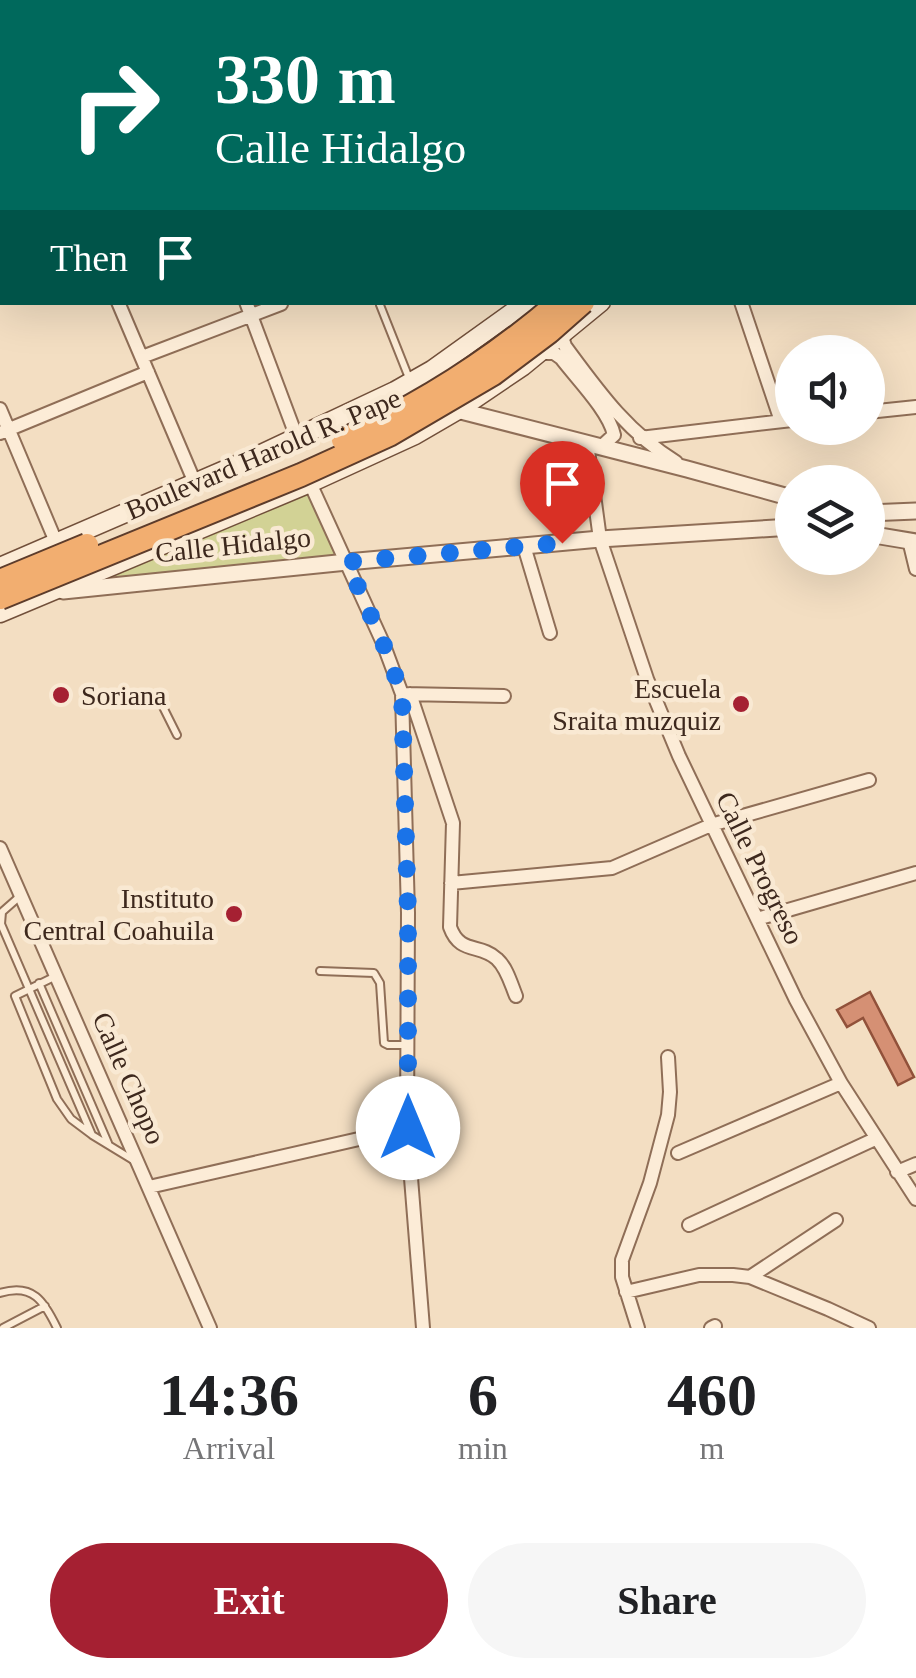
<!DOCTYPE html>
<style>
:root{--surface:#fff;--page:#f6f6f6;--text:#202124;--muted:#757577;--accent:#a52032}
body{margin:0;font-family:Georgia,serif;background:var(--page);color:var(--text);height:100vh;display:flex;flex-direction:column;font-size:38px;white-space:nowrap}
*{box-sizing:border-box;margin:0}
p{font-size:32px;color:var(--muted)}
.icon{flex:none;width:55px;height:55px;fill:none;stroke:currentColor;stroke-width:2;stroke-linecap:round;stroke-linejoin:round}
.map{position:relative;height:1328px;overflow:hidden}
.details{display:flex;flex-direction:column;background:var(--surface);flex:1}
.details>*{flex:none}
.hud{position:absolute;left:0px;top:0px;width:918px;height:305px;box-shadow:0 10px 40px #0002;background:#00695c;color:#fff;overflow:hidden}
.controls{position:absolute;left:775px;top:335px;display:grid;gap:20px}
.controls a{display:grid;place-items:center;width:110px;height:110px;border-radius:50%;background:var(--surface);box-shadow:0 10px 40px #0002;font-size:50px}
.pin{position:absolute;display:grid;place-items:center;width:85px;height:85px;color:#fff;margin:-102px -42px;border-radius:50% 50% 50% 0;rotate:-45deg;box-shadow:0 0 10px #0007}
.pin .icon{rotate:45deg}
.me{position:absolute;width:110px;margin:-55px;rotate:0deg;stroke-linejoin:round;filter:drop-shadow(0 0 8px #0008)}
.turn{display:flex;align-items:center;gap:35px;height:210px;padding:0 50px;font-size:45px}
.turn .icon{width:130px;height:130px;stroke-width:2.5}
.turn b{display:block;font-size:70px;line-height:85px}
.then{display:flex;align-items:center;height:95px;padding:0 50px;background:#0003;gap:20px;font-size:38px}
.eta{display:flex;justify-content:space-evenly;align-items:center;height:170px;text-align:center}
.eta b{font-size:60px;font-weight:800;line-height:70px}
.primary-button{display:flex;gap:20px;margin-top:auto;padding:20px 50px}
.primary-button a{flex:1;height:115px;border-radius:60px;background:var(--accent);color:#fff;font-size:40px;font-weight:800;line-height:115px;text-align:center}
.primary-button a+a{background:var(--page);color:var(--text)}
.map>svg:first-child{display:block}
.green{fill:#d2d295}
.building{fill:#d59074;stroke:#91513a;stroke-width:2.5}
.lines{fill:none;stroke-linecap:round;stroke-linejoin:round}
.service-casing{stroke:#8f6e57;stroke-width:10}
.minor-casing{stroke:#8f6e57;stroke-width:16}
.tertiary-casing{stroke:#8f6e57;stroke-width:19}
.secondary-casing{stroke:#714f3a;stroke-width:21}
.trunk-casing{stroke:#5d3c2b;stroke-width:26}
.service{stroke:#fcecd7;stroke-width:6}
.minor{stroke:#fcecd7;stroke-width:12}
.tertiary{stroke:#fcecd7;stroke-width:15}
.secondary{stroke:#fcecd7;stroke-width:18}
.trunk{stroke:#f2ae70;stroke-width:22}
.trunk-bridge-casing{stroke:#5d3c2b;stroke-width:26;stroke-linecap:butt}
.trunk-bridge{stroke:#f2ae70;stroke-width:22}
.route{stroke:#1a73e8;stroke-width:18;stroke-dasharray:0 32.4}
.poi-dot{fill:#a52032;stroke:#f9e9d3;stroke-width:4}
.labels{text-anchor:middle;dominant-baseline:central;stroke-width:9;stroke-linejoin:round;paint-order:stroke}
.street-label{font-size:28px;fill:#3d281d;stroke:#f9e9d3}
.poi-label{font-size:28px;fill:#3d281d;stroke:#f9e9d3;text-anchor:end}
</style>
<div class="map">
<svg width="916" height="1328" viewBox="0 0 916 1328">
<rect width="100%" height="100%" fill="#f3dec2"/>
<path class="green" d="M 307,490 L 337,556 L 85,583 Z"/>
<path class="building" d="M 870,992 L 914,1077 L 898,1085 L 863,1018 L 847,1027 L 837,1010 Z"/>
<g class="lines">
<defs>
<path id="service" d="M 380,305 L 409,378
M 161,703 L 177,735
M 19,897 L 2,912 L 1,924 L 92,1135 L 133,1160
M 320,971 L 374,973 L 380,983 L 384,1043 L 388,1045 L 406,1045
M 56,976 L 15,996 L 57,1099 L 71,1119 L 91,1134
M 39,983 L 108,1143
M 0,1293 C 33,1283 44,1301 57,1328
M 3,1328 L 45,1306"/>
<path id="minor" d="M 159,0 L 159,2
M 337,0 L 338,2
M 517,0 L 517,2
M 746,0 L 770,2
M 892,0 L 893,2
M 636,2 L 652,0
M 689,2 L 689,0
M 915,97 L 916,101
M 0,105 L 2,105
M 0,132 L 2,137
M 915,183 L 916,182
M 0,285 L 2,284
M 118,302 L 195,483
M 246,302 L 297,438
M 741,302 L 781,421
M 565,333 L 563,340 L 565,346 C 599,392 627,432 676,462
M 540,353 L 554,353 L 561,358 C 576,378 609,411 614,435 L 602,446
M 142,357 L 281,304
M 0,409 L 56,542
M 868,412 L 916,407
M 0,433 L 148,372
M 640,438 L 792,420
M 587,443 L 600,539 L 647,679 L 679,756 L 796,1000 L 841,1083 L 916,1199
M 310,483 L 383,643 L 402,694 L 408,913 L 407,1128 L 423,1328
M 909,540 L 916,569
M 524,546 L 550,633
M 404,694 L 504,696
M 410,694 L 453,823 L 450,927 C 460,955 480,943 497,959 C 507,968 511,984 516,996
M 0,848 L 210,1328
M 451,883 L 612,868 L 711,825 L 869,780
M 757,919 L 916,873
M 678,1153 L 841,1083
M 897,1172 L 916,1164
M 149,1187 L 407,1128
M 689,1225 L 875,1139
M 750,1277 L 836,1220
M 626,1292 L 699,1275 L 733,1275 L 750,1277 L 828,1309 L 869,1328
M 638,1328 L 622,1277 L 622,1260 L 650,1183 L 668,1115 L 670,1092 L 668,1057
M 711,1328 L 715,1326"/>
<path id="tertiary" d="M 453,409 L 687,469 L 792,498
M 868,513 L 916,511
M 868,534 L 916,542
M 63,591 L 347,562 L 600,539 L 792,527"/>
<path id="secondary" d="M 781,2 L 783,0
M 0,567 L 255,457 L 395,391 L 432,370 L 527,302
M 0,613 L 310,483 L 415,435 L 458,410 L 523,366 L 601,302"/>
<path id="trunk" d="M 794,2 L 795,0
M 823,2 L 825,0"/>
</defs>
<use href="#service" class="service-casing"/>
<use href="#minor" class="minor-casing"/>
<use href="#tertiary" class="tertiary-casing"/>
<use href="#secondary" class="secondary-casing"/>
<use href="#trunk" class="trunk-casing"/>
<use href="#service" class="service"/>
<use href="#minor" class="minor"/>
<use href="#tertiary" class="tertiary"/>
<use href="#secondary" class="secondary"/>
<use href="#trunk" class="trunk"/>
<defs>
<path id="trunk-bridge" d="M 343,440 C 421,405 494,358 559,302
M 0,581 L 87,545
M 0,598 L 301,475 L 389,435 L 493,374 L 549,332 L 583,302"/>
</defs>
<use href="#trunk-bridge" class="trunk-bridge-casing"/>
<use href="#trunk-bridge" class="trunk-bridge"/>
</g>
<g class="lines">
<path class="route" d="M 408,1128 L 408,914 L 402,694 L 383,643 L 347,562 L 562,543"/>
</g>
<g class="poi-dot">
<circle cx="61" cy="695" r="10"/>
<circle cx="741" cy="704" r="10"/>
<circle cx="234" cy="914" r="10"/>
</g>
<g class="labels">
<g class="street-label">
<text transform="translate(263 454) rotate(-23)">Boulevard Harold R. Pape</text>
<text transform="translate(233 545) rotate(-6)">Calle Hidalgo</text>
<text transform="translate(760 868) rotate(64)">Calle Progreso</text>
<text transform="translate(129 1078) rotate(66)">Calle Chopo</text>
</g>
<g class="poi-label">
<text x="721" y="688">Escuela<tspan x="721" dy="32">Sraita muzquiz</tspan></text>
<text x="81" y="695" text-anchor="start">Soriana</text>
<text x="214" y="898">Instituto<tspan x="214" dy="32">Central Coahuila</tspan></text>
</g>
</g>
</svg>
<div class="controls">
<a><svg class="icon" aria-label="sound" viewBox="0 0 24 24"><path d="M4 9h4l5-4v14l-5-4H4zM17 9q2 3 0 6"/></svg></a>
<a><svg class="icon" aria-label="layers" viewBox="0 0 24 24"><path d="M12 4l9 5-9 5-9-5zM3 14l9 5 9-5"/></svg></a>
</div>
<div class="pin" style="left:562px;top:543px;background:#d93025"><svg class="icon" aria-label="arrive" viewBox="0 0 24 24"><path d="M6 21V4h12l-3 4 3 4H6"/></svg></div>
<svg class="me" style="left:408px;top:1128px" viewBox="-20 -20 40 40"><circle r="19" fill="#fff"/><path d="M0-13L10 11 0 6-10 11z" fill="#1a73e8"/></svg>
<div class="hud">
<div class="turn"><svg class="icon" aria-label="right" viewBox="0 0 24 24"><path d="M7 20v-9h11M14 6l5 5-5 5"/></svg><div><b>330 m</b>Calle Hidalgo</div></div>
<div class="then">Then<svg class="icon" aria-label="arrive" viewBox="0 0 24 24"><path d="M6 21V4h12l-3 4 3 4H6"/></svg></div>
</div>
</div>
<section class="details">
<div class="eta">
<div><b>14:36</b><p>Arrival</p></div>
<div><b>6</b><p>min</p></div>
<div><b>460</b><p>m</p></div>
</div>
<div class="primary-button"><a>Exit</a><a>Share</a></div>
</section>
